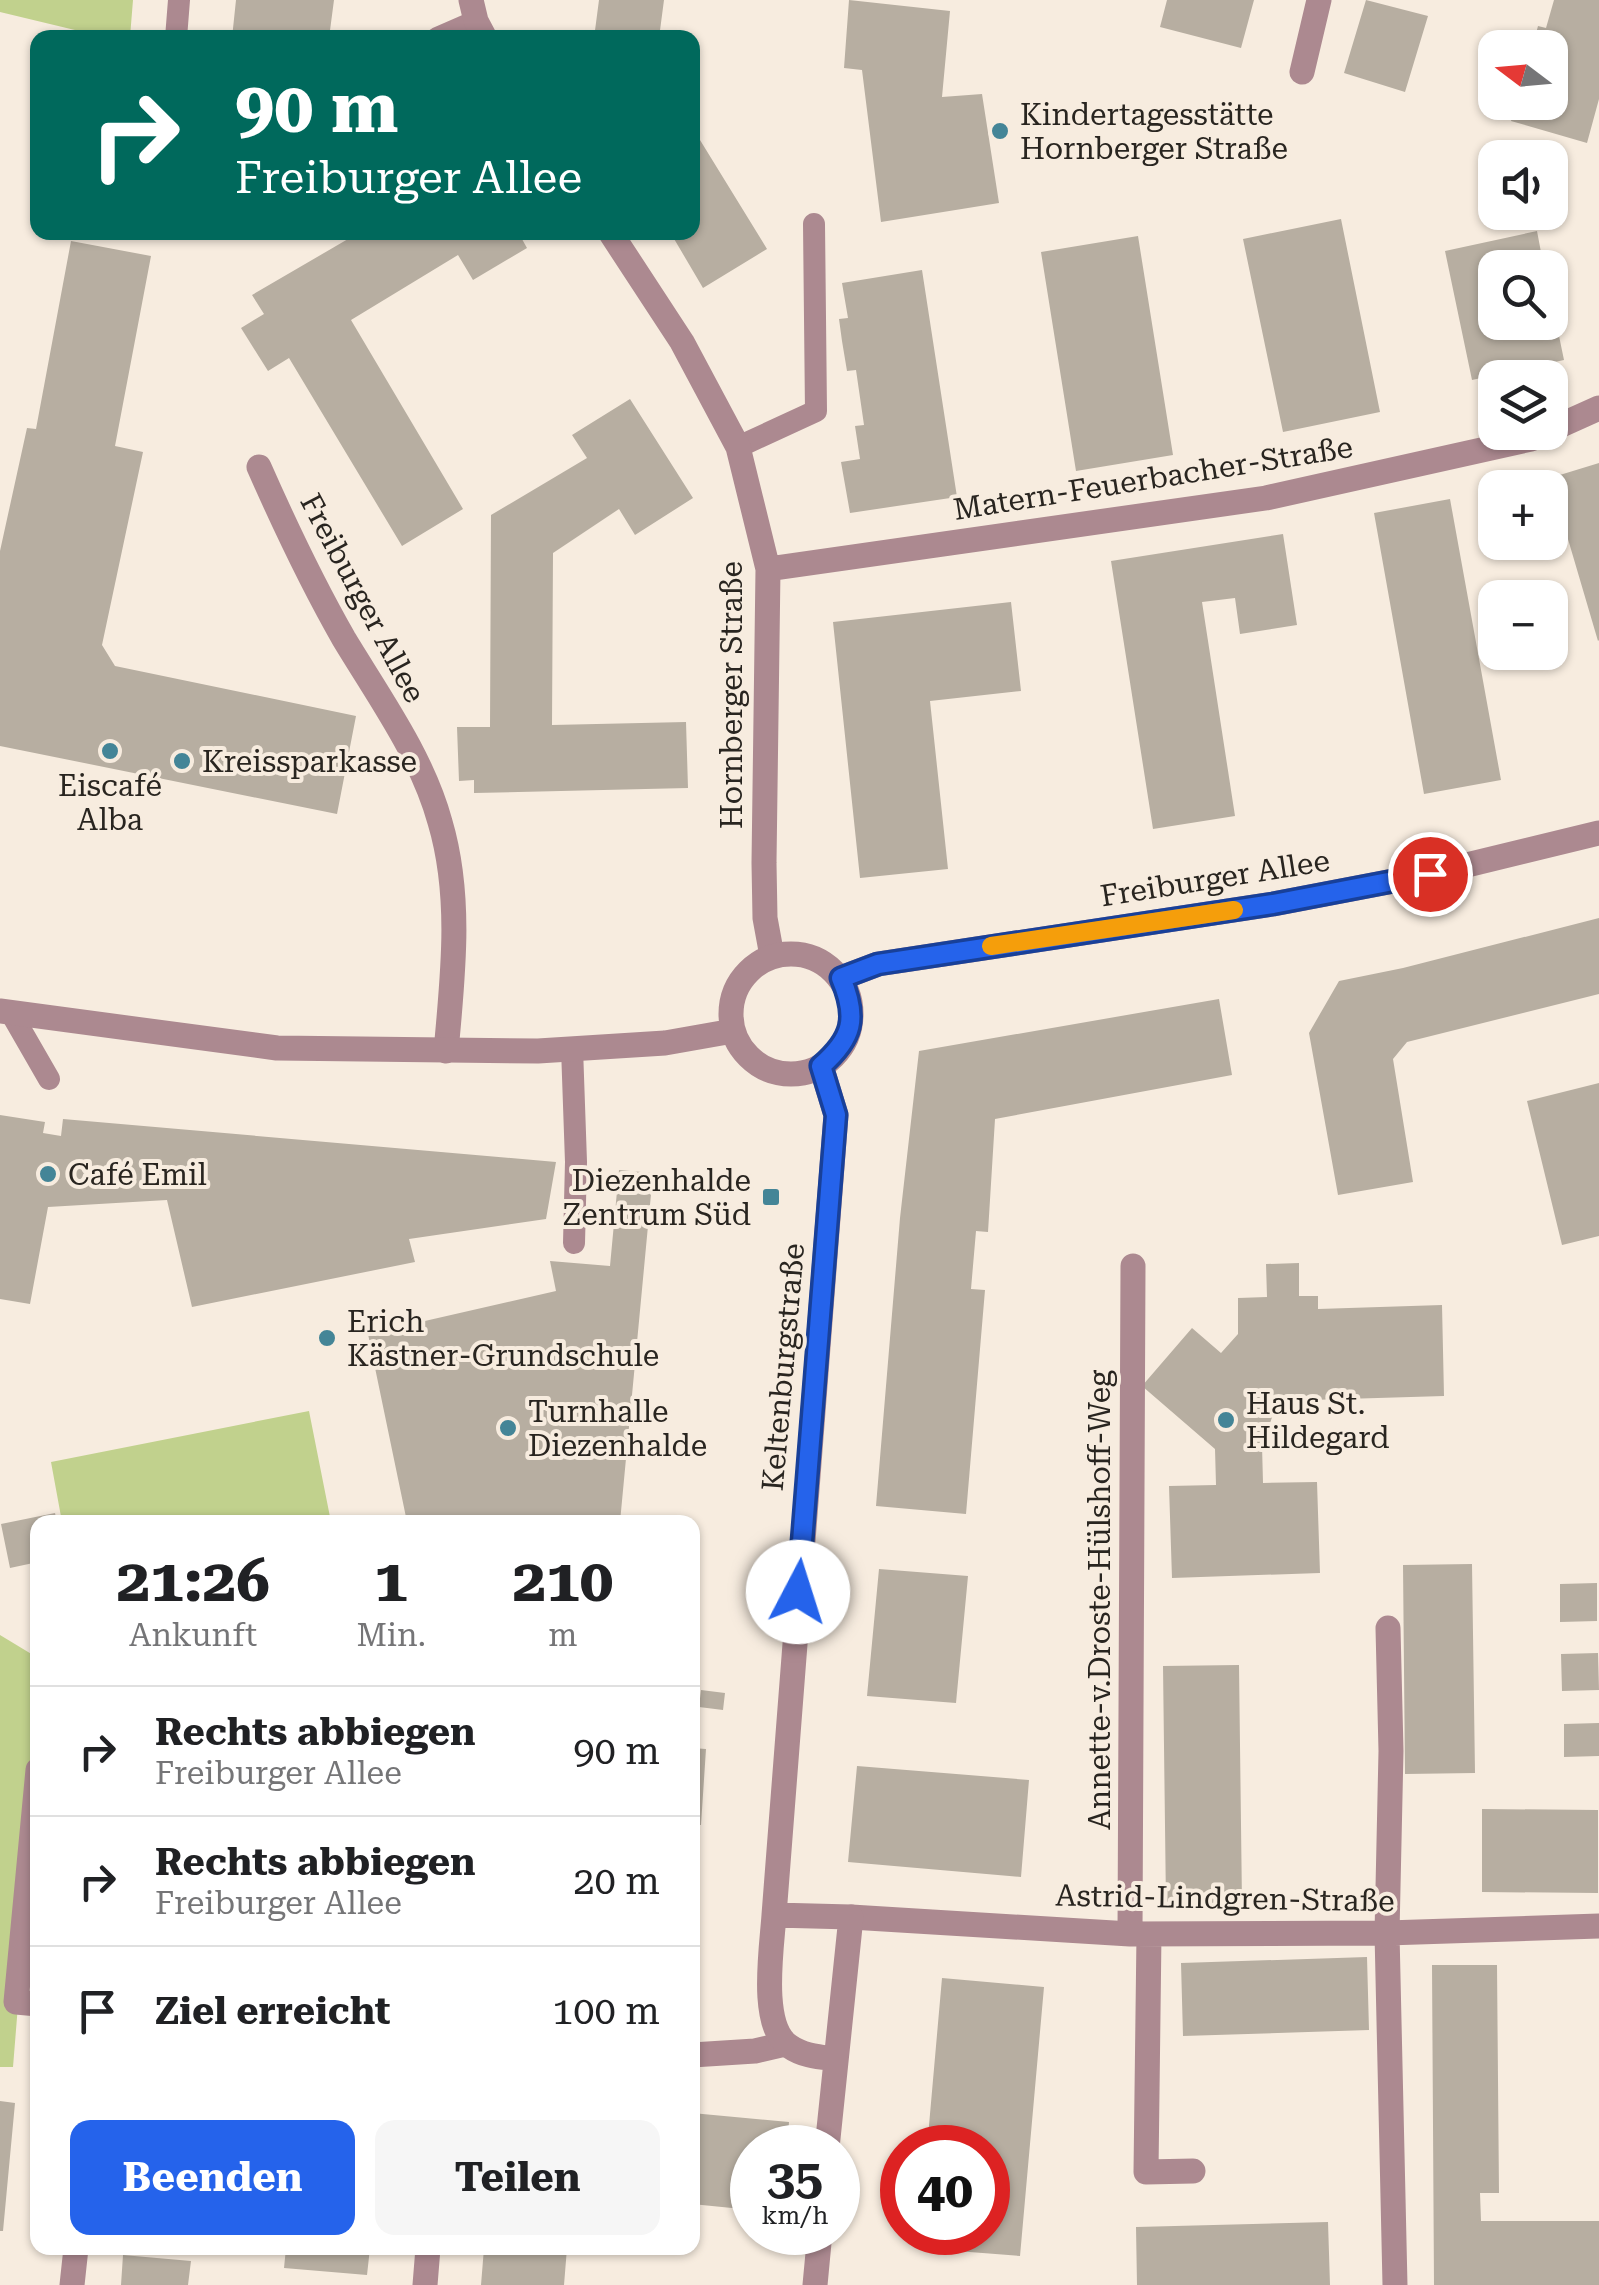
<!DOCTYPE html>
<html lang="de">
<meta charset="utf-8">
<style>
:root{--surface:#fff;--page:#f6f6f6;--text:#202124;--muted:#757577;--line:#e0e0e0;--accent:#2563eb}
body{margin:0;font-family:"Roboto Serif",serif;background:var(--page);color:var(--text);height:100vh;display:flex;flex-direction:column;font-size:38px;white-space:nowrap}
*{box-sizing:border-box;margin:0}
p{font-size:32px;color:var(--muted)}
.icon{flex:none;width:55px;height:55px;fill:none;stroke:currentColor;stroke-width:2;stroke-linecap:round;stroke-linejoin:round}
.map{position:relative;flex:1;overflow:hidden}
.details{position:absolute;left:30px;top:1515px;width:670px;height:740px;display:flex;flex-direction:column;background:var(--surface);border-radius:20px;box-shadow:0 2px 8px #0004}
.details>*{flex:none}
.banner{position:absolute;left:30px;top:30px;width:670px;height:210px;border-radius:20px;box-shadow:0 2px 8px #0004;background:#00695c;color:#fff;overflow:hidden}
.needle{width:65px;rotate:286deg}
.controls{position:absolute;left:1478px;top:30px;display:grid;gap:20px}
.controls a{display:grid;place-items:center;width:90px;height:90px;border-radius:20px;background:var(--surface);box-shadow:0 2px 8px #0004;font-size:50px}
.speed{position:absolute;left:730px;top:2125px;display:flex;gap:20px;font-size:50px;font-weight:700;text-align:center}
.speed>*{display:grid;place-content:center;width:130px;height:130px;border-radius:50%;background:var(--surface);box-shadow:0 2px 8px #0004;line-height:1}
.speed small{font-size:25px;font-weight:400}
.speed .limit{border:15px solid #d22;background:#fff;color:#111}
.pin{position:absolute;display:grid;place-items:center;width:85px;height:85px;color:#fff;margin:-42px;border:5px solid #fff;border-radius:50%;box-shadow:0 2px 10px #0007}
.me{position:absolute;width:110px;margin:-55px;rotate:5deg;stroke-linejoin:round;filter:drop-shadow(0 0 8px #0008)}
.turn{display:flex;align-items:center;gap:35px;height:210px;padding:0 40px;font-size:45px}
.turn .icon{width:130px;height:130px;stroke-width:2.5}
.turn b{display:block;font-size:70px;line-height:85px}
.eta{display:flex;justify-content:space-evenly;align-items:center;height:170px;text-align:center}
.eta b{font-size:60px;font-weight:700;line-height:70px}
.primary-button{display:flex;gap:20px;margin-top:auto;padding:20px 40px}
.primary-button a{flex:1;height:115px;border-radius:20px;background:var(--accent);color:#fff;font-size:40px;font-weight:700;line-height:115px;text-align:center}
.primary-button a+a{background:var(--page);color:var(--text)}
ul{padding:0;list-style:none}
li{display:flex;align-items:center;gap:30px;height:130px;padding:0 40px;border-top:2px solid var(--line)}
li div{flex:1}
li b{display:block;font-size:38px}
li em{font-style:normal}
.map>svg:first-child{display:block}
.green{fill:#c1d18d}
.building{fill:#b7aea1}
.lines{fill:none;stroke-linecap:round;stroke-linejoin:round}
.service{stroke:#ac8990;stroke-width:22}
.minor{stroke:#ac8990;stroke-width:25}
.tertiary{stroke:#ac8990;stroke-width:25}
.route-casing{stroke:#184099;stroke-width:25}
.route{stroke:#2563eb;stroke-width:18}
.slow{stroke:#f59e0b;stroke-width:18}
.poi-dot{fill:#448597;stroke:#f7ecdf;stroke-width:4}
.labels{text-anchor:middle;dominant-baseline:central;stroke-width:8;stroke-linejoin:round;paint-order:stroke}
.poi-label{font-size:30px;fill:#292520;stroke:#f7ecdf;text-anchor:start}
.street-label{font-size:30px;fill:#292520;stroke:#f7ecdf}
</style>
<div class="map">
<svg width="1599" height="2285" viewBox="0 0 1599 2285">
<rect width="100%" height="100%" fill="#f7ecdf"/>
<path class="green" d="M 0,0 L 133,0 L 130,37 L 104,37 L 0,12 Z
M 309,1411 L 331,1522 L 62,1522 L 51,1462 Z
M 0,1635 L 38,1658 L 37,1770 L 13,2067 L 0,2067 Z"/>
<path class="building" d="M 236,0 L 334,0 L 329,38 L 232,38 Z
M 599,0 L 664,0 L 659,38 L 594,38 Z
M 849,0 L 950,11 L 942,97 L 982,94 L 999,203 L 881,222 L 862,70 L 844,68 Z
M 1167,0 L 1254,0 L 1241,48 L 1160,27 Z
M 1366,0 L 1428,16 L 1405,92 L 1344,73 Z
M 1554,0 L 1599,0 L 1599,99 L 1587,143 L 1511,121 L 1516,102 L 1550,102 L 1550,48 L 1532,48 L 1538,26 L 1546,28 Z
M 692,127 L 767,249 L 703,288 L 670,232 L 692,232 Z
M 1341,219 L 1380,412 L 1283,432 L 1243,239 Z
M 1537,231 L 1544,268 L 1495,268 L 1495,322 L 1550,322 L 1552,302 L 1564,360 L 1472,380 L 1445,251 Z
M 360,232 L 518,232 L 527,248 L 473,280 L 458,255 L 351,320 L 463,509 L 402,546 L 289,358 L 268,371 L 241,328 L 264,314 L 252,295 Z
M 1138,236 L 1173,455 L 1076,471 L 1041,252 Z
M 71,241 L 151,256 L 115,446 L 143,452 L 102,645 L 115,666 L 356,716 L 337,814 L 0,746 L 0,551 L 27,428 L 36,429 Z
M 922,270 L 957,497 L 850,513 L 841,462 L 860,459 L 855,426 L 864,425 L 856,370 L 847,371 L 842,341 L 839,319 L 848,318 L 842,283 Z
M 630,399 L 693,498 L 635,535 L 619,509 L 553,553 L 552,725 L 686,722 L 688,788 L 474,793 L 474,780 L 459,781 L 457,727 L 490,727 L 491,515 L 587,458 L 572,435 Z
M 1599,463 L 1599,640 L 1598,641 L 1550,478 Z
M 1450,499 L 1501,780 L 1424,794 L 1374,513 Z
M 1283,534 L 1297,625 L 1240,634 L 1235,598 L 1202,602 L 1235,816 L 1153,829 L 1111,561 Z
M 1011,602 L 1021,691 L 930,701 L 948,869 L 860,878 L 833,622 Z
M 1599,918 L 1599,994 L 1407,1042 L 1393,1059 L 1413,1182 L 1338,1195 L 1309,1033 L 1339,981 L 1403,968 Z
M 1219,999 L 1232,1075 L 995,1119 L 988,1232 L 976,1231 L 971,1289 L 985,1290 L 966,1514 L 876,1506 L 900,1218 L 919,1051 Z
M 1599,1083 L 1599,1236 L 1562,1245 L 1527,1101 Z
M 0,1115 L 45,1122 L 43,1133 L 61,1136 L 63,1119 L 556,1162 L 546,1219 L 409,1239 L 415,1262 L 192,1307 L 167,1200 L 48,1207 L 30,1304 L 0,1299 Z
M 619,1170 L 653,1173 L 620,1522 L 407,1522 L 368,1334 L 556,1291 L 550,1261 L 610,1266 Z
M 1299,1263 L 1299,1296 L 1318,1296 L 1318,1309 L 1442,1305 L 1444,1396 L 1278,1401 L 1262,1445 L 1263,1483 L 1317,1482 L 1320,1573 L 1172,1578 L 1169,1486 L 1216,1485 L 1215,1449 L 1142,1386 L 1192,1328 L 1221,1353 L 1238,1334 L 1238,1298 L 1267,1297 L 1266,1264 Z
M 55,1513 L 57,1522 L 38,1522 L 38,1562 L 10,1568 L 1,1524 Z
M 1472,1564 L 1475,1773 L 1405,1774 L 1403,1565 Z
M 879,1569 L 968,1576 L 956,1703 L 867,1696 Z
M 1597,1583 L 1597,1621 L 1560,1622 L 1560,1584 Z
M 1598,1653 L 1599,1690 L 1562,1691 L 1561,1654 Z
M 1239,1665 L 1242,1904 L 1166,1905 L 1163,1666 Z
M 701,1690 L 725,1693 L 723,1710 L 699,1707 Z
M 1599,1723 L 1599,1756 L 1564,1757 L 1564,1724 Z
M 692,1748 L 706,1749 L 701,1825 L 692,1825 Z
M 857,1766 L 1029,1780 L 1021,1877 L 848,1862 Z
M 1482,1809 L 1598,1810 L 1598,1893 L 1482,1892 Z
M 1367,1957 L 1369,2030 L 1183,2036 L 1181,1963 Z
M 1432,1965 L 1497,1965 L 1499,2193 L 1480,2193 L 1481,2221 L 1599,2221 L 1599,2285 L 1434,2285 Z
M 942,1978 L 1044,1987 L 1020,2256 L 918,2248 L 920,2232 L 988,2232 L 988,2148 L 927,2148 Z
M 0,2101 L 15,2103 L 3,2231 L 0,2231 Z
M 692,2113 L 789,2122 L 787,2148 L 752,2148 L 752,2210 L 692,2204 Z
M 1328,2222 L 1330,2285 L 1137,2285 L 1136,2227 Z
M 286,2248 L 370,2248 L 367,2275 L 284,2268 Z
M 484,2248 L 567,2248 L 564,2285 L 481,2285 Z
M 123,2255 L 191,2261 L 188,2285 L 121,2285 Z"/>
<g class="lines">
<path class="service" d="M 176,38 L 179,0
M 437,38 L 476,21
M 738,447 L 816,411 L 814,224
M 11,1013 L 49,1079
M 572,1048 L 576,1162 L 574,1243"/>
<path class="minor" d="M 471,0 L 476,21 L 485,38
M 1302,72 L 1319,0
M 610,232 L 682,342 L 738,447 L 768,569 L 764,863 L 765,918 L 772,956
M 1550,430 L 1599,408
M 259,467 C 285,526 312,583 344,639 C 379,697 422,756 440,822 C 462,896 453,975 446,1051
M 768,569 L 1266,498 L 1531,439 L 1545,432
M 1388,1628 L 1391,1751 L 1387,1933 L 1395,2285
M 38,1770 L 16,2002 L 38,2004
M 851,1917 L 1130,1934 L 1387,1933 L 1599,1926
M 1130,1934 L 1133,1266
M 1149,1934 L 1146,2172 L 1193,2171
M 692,2055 L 755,2051 L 785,2044
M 72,2285 L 76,2248
M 425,2285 L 428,2248"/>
<path class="tertiary" d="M731 1014a60 60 0 1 1 120 0a60 60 0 1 1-120 0Z
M 841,978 L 878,964 L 1273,904 L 1430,874 L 1599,833
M 0,1011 L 277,1048 L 538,1051 L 665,1043 L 733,1031
M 821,1066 L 836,1115 L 774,1915 L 851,1917 L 827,2148
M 774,1915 C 772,1947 759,2026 789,2046 C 803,2056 819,2057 835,2059
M 815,2285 L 820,2232"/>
</g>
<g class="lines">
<defs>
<path id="route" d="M 798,1592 L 836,1115 L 821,1066 C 853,1038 858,1018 841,978 L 878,964 L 1273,904 L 1430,874"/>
</defs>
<use href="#route" class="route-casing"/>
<use href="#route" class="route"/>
<path class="slow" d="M 991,946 L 1234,910"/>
</g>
<g class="poi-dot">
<circle cx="1000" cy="131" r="10"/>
<circle cx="110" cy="751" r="10"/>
<circle cx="182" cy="761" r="10"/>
<circle cx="48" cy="1174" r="10"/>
<rect x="761" y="1187" width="20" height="20" rx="5"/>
<circle cx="327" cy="1338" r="10"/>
<circle cx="1226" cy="1420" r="10"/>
<circle cx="508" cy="1428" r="10"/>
</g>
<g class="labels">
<g class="poi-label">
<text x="1020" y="114">Kindertagesstätte<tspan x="1020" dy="34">Hornberger Straße</tspan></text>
<text x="202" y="761">Kreissparkasse</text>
<text x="110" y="785" text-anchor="middle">Eiscafé<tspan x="110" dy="34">Alba</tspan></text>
<text x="68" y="1174">Café Emil</text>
<text x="751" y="1180" text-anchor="end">Diezenhalde<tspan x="751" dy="34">Zentrum Süd</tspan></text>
<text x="347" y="1321">Erich<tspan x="347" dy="34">Kästner-Grundschule</tspan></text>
<text x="1246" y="1403">Haus St.<tspan x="1246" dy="34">Hildegard</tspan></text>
<text x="528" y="1411">Turnhalle<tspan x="528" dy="34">Diezenhalde</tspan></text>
</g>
<g class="street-label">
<text transform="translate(1153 478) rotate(-9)">Matern-Feuerbacher-Straße</text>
<text transform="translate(363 598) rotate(62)">Freiburger Allee</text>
<text transform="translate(731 695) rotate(-90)">Hornberger Straße</text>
<text transform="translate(1215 878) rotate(-9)">Freiburger Allee</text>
<text transform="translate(783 1367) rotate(-85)">Keltenburgstraße</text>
<text transform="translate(1099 1600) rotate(-90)">Annette-v.Droste-Hülshoff-Weg</text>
<text transform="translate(1225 1898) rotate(1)">Astrid-Lindgren-Straße</text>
</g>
</g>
</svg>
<div class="controls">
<a><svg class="needle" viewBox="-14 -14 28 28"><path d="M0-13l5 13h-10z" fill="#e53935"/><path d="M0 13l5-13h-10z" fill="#757577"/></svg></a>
<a><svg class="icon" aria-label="sound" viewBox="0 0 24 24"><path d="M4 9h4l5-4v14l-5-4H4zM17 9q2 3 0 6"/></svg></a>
<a><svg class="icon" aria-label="search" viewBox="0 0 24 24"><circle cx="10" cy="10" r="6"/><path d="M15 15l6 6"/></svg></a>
<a><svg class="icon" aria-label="layers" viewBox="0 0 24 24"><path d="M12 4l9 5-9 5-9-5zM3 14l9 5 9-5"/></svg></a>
<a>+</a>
<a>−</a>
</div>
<div class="speed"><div>35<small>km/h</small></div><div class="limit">40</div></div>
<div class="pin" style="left:1430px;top:874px;background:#d93025"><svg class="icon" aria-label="arrive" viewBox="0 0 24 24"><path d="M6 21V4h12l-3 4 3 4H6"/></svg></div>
<svg class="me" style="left:798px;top:1592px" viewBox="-20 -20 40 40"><circle r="19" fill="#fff"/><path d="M0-13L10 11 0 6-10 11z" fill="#2563eb"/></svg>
<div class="banner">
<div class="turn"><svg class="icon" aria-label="right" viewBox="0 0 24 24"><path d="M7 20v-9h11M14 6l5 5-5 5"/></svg><div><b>90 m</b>Freiburger Allee</div></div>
</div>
<section class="details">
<div class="eta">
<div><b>21:26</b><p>Ankunft</p></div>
<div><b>1</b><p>Min.</p></div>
<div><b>210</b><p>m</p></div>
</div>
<ul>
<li><svg class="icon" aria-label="right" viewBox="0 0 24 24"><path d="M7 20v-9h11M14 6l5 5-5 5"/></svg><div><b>Rechts abbiegen</b><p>Freiburger Allee</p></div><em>90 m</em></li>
<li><svg class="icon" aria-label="right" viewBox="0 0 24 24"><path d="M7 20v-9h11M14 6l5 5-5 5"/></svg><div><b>Rechts abbiegen</b><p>Freiburger Allee</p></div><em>20 m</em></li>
<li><svg class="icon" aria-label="arrive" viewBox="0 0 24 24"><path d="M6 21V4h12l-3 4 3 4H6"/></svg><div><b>Ziel erreicht</b></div><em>100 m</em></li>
</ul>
<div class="primary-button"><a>Beenden</a><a>Teilen</a></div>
</section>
</div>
